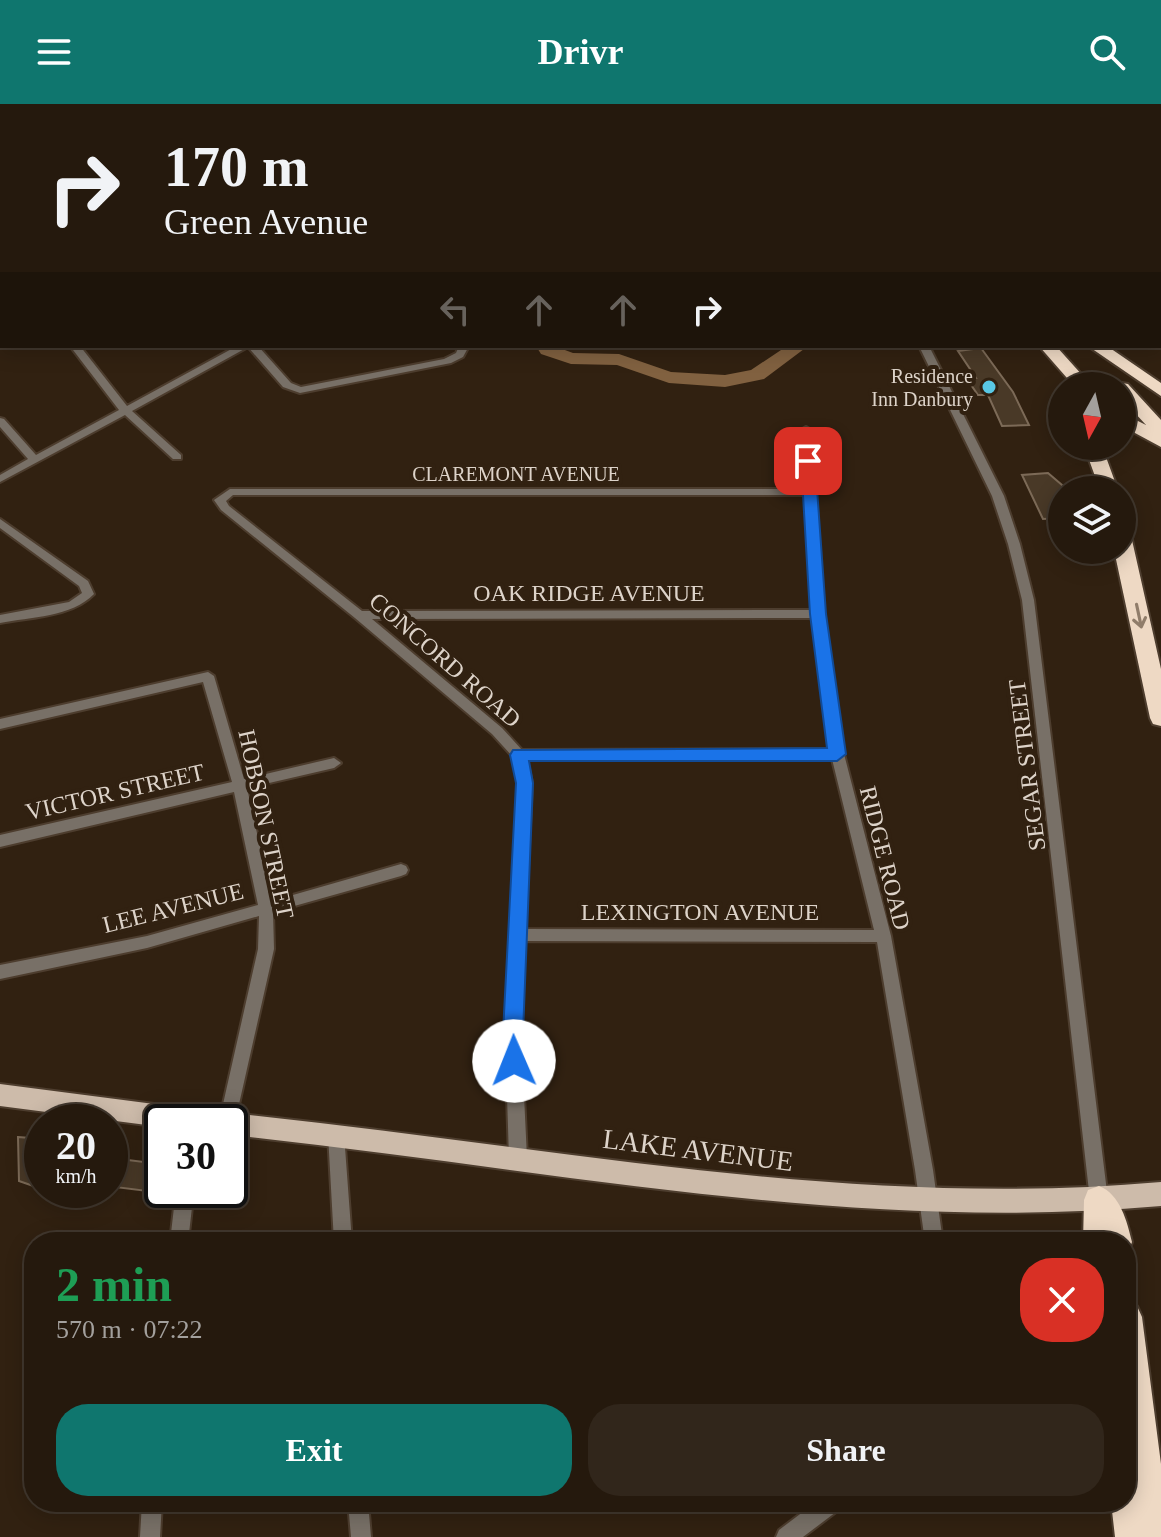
<!DOCTYPE html>
<meta charset="utf-8">
<style>
:root{--surface:#25190d;--page:#31261b;--text:#f1f3f6;--muted:#a3a09d;--line:#42382e;--accent:#0f766e}
body{margin:0;font-family:Georgia,serif;background:var(--page);color:var(--text);height:100vh;display:flex;flex-direction:column;font-size:30px;white-space:nowrap}
*{box-sizing:border-box;margin:0}
p{font-size:26px;color:var(--muted)}
.icon{flex:none;width:44px;height:44px;fill:none;stroke:currentColor;stroke-width:2;stroke-linecap:round;stroke-linejoin:round}
.map{position:relative;flex:1;overflow:hidden}
.sheet{position:absolute;left:24px;top:1128px;width:1112px;height:280px;display:flex;flex-direction:column;background:var(--surface);border-radius:32px;box-shadow:0 4px 20px #0003,0 0 0 2px var(--line)}
.sheet>*{flex:none}
.banner{position:absolute;left:0px;top:0px;width:1162px;height:244px;box-shadow:0 4px 20px #0003,0 0 0 2px var(--line);background:#25190d;color:var(--text);overflow:hidden}
.needle{width:52px;rotate:188deg}
.fabs{position:absolute;left:1048px;top:268px;display:grid;gap:16px}
.fabs a{display:grid;place-items:center;width:88px;height:88px;border-radius:50%;background:var(--surface);box-shadow:0 4px 20px #0003,0 0 0 2px var(--line);font-size:40px}
.speed{position:absolute;left:24px;top:1000px;display:flex;gap:16px;font-size:40px;font-weight:700;text-align:center}
.speed>*{display:grid;place-content:center;width:104px;height:104px;border-radius:50%;background:var(--surface);box-shadow:0 4px 20px #0003,0 0 0 2px var(--line);line-height:1}
.speed small{font-size:20px;font-weight:400}
.speed .limit{border:4px solid #111;border-radius:12px;background:#fff;color:#111}
.pin{position:absolute;display:grid;place-items:center;width:68px;height:68px;color:#fff;margin:-34px;border-radius:16px;box-shadow:0 4px 12px #0006}
.me{position:absolute;width:88px;margin:-44px;rotate:359deg;stroke-linejoin:round;filter:drop-shadow(0 0 6px #0008)}
.turn{display:flex;align-items:center;gap:28px;height:168px;padding:0 32px;font-size:36px}
.turn .icon{width:104px;height:104px;stroke-width:2.5}
.turn b{display:block;font-size:56px;line-height:68px}
.lanes{display:flex;align-items:center;height:76px;padding:0 32px;background:#0003;justify-content:center;gap:40px;direction:ltr}
.lanes .off{opacity:.35}
.round{display:grid;place-items:center;flex:none;width:84px;height:84px;border-radius:32px;background:var(--page)}
.headline{display:flex;align-items:center;justify-content:space-between;height:136px;padding:0 32px}
h1{font-size:48px;font-weight:700;line-height:60px;color:#1e9e55}
.primary-button{display:flex;gap:16px;margin-top:auto;padding:16px 32px}
.primary-button a{flex:1;height:92px;border-radius:32px;background:var(--accent);color:#fff;font-size:32px;font-weight:700;line-height:92px;text-align:center}
.primary-button a+a{background:var(--page);color:var(--text)}
header{display:flex;justify-content:space-between;align-items:center;height:104px;padding:0 32px;background:var(--accent);color:#fff;font-size:36px;font-weight:700}
.map>svg:first-child{display:block}
.built{fill:#3a2610}
.green{fill:#5e4327}
.lines{fill:none;stroke-linecap:round;stroke-linejoin:round}
.river{fill:#816140;fill-rule:evenodd}
.building{fill:#493927;stroke:#7c6a57;stroke-width:2}
.street-casing{stroke:#4d3d2e;stroke-width:4}
.secondary-casing{stroke:#4d3d2e;stroke-width:4}
.primary-casing{stroke:#4d3d2e;stroke-width:4}
.highway-casing{stroke:#4d3d2e;stroke-width:4}
.street{fill:#787067;fill-rule:evenodd}
.secondary{fill:#a89a8d;fill-rule:evenodd}
.primary{fill:#cdbbaa;fill-rule:evenodd}
.highway{fill:#eed9c4;fill-rule:evenodd}
.oneway{stroke:#907d6a}
.route{fill:#1a73e8;stroke:#114b97;stroke-width:2}
.poi-dot{fill:#59c8e5;stroke:#312111;stroke-width:3}
.labels{text-anchor:middle;dominant-baseline:central;stroke-width:8;stroke-linejoin:round;paint-order:stroke}
.far-poi-label{font-size:20px;fill:#ddd3c9;stroke:#312111;text-anchor:end}
.far-street-label{font-size:20px;fill:#ddd3c9;stroke:#312111}
.street-label{font-size:24px;fill:#ddd3c9;stroke:#312111}
.near-street-label{font-size:28px;fill:#ddd3c9;stroke:#312111}
</style>
<header><svg class="icon" aria-label="menu" viewBox="0 0 24 24"><path d="M4 6h16M4 12h16M4 18h16"/></svg>Drivr<svg class="icon" aria-label="search" viewBox="0 0 24 24"><circle cx="10" cy="10" r="6"/><path d="M15 15l6 6"/></svg></header>
<div class="map">
<svg width="1161" height="1433" viewBox="0 0 1161 1433">
<rect width="100%" height="100%" fill="#312111"/>
<path class="built" d="M 477,0 L 806,0 L 806,2 L 479,2 Z"/>
<path class="green" d="M 84,0 L 521,0 L 82,2 Z"/>
<g class="lines">
<path class="river" d="M 1160,201 L 1161,201 L 1161,211 L 1160,211 Z
M 536,242 L 554,242 L 573,249 L 619,250 L 671,268 L 725,271 L 751,266 L 787,242 L 808,242 L 764,275 L 725,283 L 669,279 L 617,261 L 571,260 L 541,250 Z"/>
</g>
<path class="building" d="M 981,244 L 1013,288 L 1029,321 L 1002,322 L 988,291 L 978,291 L 967,275 L 976,274 L 958,247 Z
M 1048,369 L 1062,381 L 1062,414 L 1043,415 L 1022,371 Z
M 18,1033 L 42,1035 L 42,1085 L 19,1077 Z
M 120,1055 L 160,1060 L 153,1081 L 149,1080 L 147,1087 L 115,1083 L 118,1076 L 113,1076 Z"/>
<g class="lines">
<defs>
<path id="street" d="M 70,242 L 80,242 L 127,302 L 237,242 L 258,242 L 291,279 L 301,283 L 444,255 L 456,249 L 459,242 L 469,242 L 463,253 L 451,259 L 300,289 L 283,283 L 248,243 L 132,307 L 181,351 L 181,355 L 173,355 L 125,311 L 0,378 L 0,371 L 28,355 L 0,323 L 0,314 L 4,315 L 36,351 L 119,306 Z
M 919,242 L 929,242 L 1004,392 L 1020,440 L 1034,496 L 1108,1096 L 1105,1102 L 1099,1104 L 1093,1102 L 1090,1096 L 1022,496 L 1008,440 L 992,392 Z
M 806,323 L 811,326 L 824,510 L 844,650 L 891,832 L 933,1066 L 943,1138 L 925,1138 L 915,1066 L 877,838 L 525,837 L 521,929 L 527,1054 L 524,1060 L 518,1062 L 512,1060 L 509,1054 L 505,929 L 518,679 L 513,653 L 492,630 L 355,514 L 221,406 L 214,396 L 230,385 L 804,385 L 801,326 ZM 233,391 L 805,391 L 812,506 L 362,507 L 229,402 L 226,397 ZM 812,514 L 830,645 L 522,646 L 502,624 L 372,515 ZM 832,655 L 874,826 L 525,825 L 532,679 L 527,656 Z
M 0,415 L 88,477 L 94,490 C 72,513 30,513 0,519 L 0,511 L 69,498 L 82,489 L 79,482 L 0,424 Z
M 208,568 L 214,572 L 244,675 L 334,654 L 341,659 L 334,664 L 247,684 L 272,797 L 401,760 L 406,762 L 408,766 L 406,770 L 401,772 L 273,808 L 274,845 L 235,1018 L 230,1025 L 230,1018 L 219,1018 L 258,845 L 259,812 L 147,844 L 0,875 L 0,861 L 147,832 L 258,801 L 234,688 L 0,743 L 0,731 L 232,678 L 203,578 L 0,625 L 0,615 Z
M 336,1022 L 342,1024 L 344,1030 L 352,1138 L 334,1138 L 328,1030 L 330,1024 Z
M 176,1086 L 194,1086 L 188,1138 L 170,1138 Z
M 142,1398 L 162,1398 L 160,1433 L 140,1433 Z
M 348,1398 L 368,1398 L 371,1433 L 351,1433 Z
M 816,1398 L 843,1398 L 840,1405 L 803,1433 L 776,1433 L 779,1426 Z"/>
<path id="secondary" d="M 950,0 L 958,0 L 959,2 L 951,2 Z
M 2,94 L 2,100 L 0,101 L 0,95 Z"/>
<path id="primary" d="M 0,980 L 208,1007 L 216,1010 L 219,1017 L 222,1012 L 230,1009 C 539,1040 849,1106 1161,1078 L 1161,1102 C 849,1130 539,1063 230,1031 L 230,1018 L 162,1018 L 162,1023 L 0,1002 Z"/>
<path id="highway" d="M 826,0 L 840,0 L 840,2 L 826,2 Z
M 862,0 L 876,0 L 877,2 L 863,2 Z
M 893,0 L 907,0 L 908,2 L 894,2 Z
M 1039,242 L 1056,242 L 1092,282 L 1074,282 Z
M 1088,242 L 1107,242 L 1161,279 L 1161,292 Z
M 1122,279 L 1128,280 L 1161,316 L 1161,343 L 1122,322 L 1122,309 L 1146,321 L 1122,295 L 1122,282 L 1115,282 Z
M 1084,342 L 1102,342 L 1118,386 L 1100,386 Z
M 1122,430 L 1132,436 L 1161,565 L 1161,622 L 1153,620 L 1150,614 L 1114,446 L 1122,446 Z
M 1099,1082 C 1120,1090 1127,1117 1132,1138 L 1128,1149 L 1126,1138 L 1083,1138 L 1084,1096 L 1088,1086 Z
M 1126,1197 L 1137,1202 L 1142,1213 L 1161,1360 L 1161,1433 L 1115,1433 L 1111,1398 L 1126,1398 Z"/>
</defs>
<use href="#street" class="street-casing"/>
<use href="#secondary" class="secondary-casing"/>
<use href="#primary" class="primary-casing"/>
<use href="#highway" class="highway-casing"/>
<use href="#street" class="street"/>
<use href="#secondary" class="secondary"/>
<use href="#primary" class="primary"/>
<use href="#highway" class="highway"/>
</g>
<defs><path id="oneway-shaft" d="M-6 0H5M1.5-3L5.5 0L1.5 3" fill="none" stroke-width="1.6" stroke-linecap="round" stroke-linejoin="round" transform="scale(2)"/></defs>
<use class="oneway" href="#oneway-shaft" transform="translate(1139 512) rotate(78)"/>
<path class="route" d="M 808,353 L 815,357 L 826,510 L 846,650 L 837,657 L 529,657 L 533,679 L 523,929 L 525,957 L 522,964 L 514,966 L 507,964 L 503,929 L 516,679 L 510,651 L 513,646 L 827,644 L 810,510 L 801,357 Z"/>
<circle class="poi-dot" cx="989" cy="283" r="8"/>
<g class="labels">
<g class="far-poi-label">
<text x="973" y="272">Residence<tspan x="973" dy="23">Inn Danbury</tspan></text>
</g>
<g class="far-street-label">
<text x="516" y="370">CLAREMONT AVENUE</text>
</g>
<g class="street-label">
<text x="589" y="489">OAK RIDGE AVENUE</text>
<text transform="translate(445 556) rotate(41)">CONCORD ROAD</text>
<text transform="translate(1027 661) rotate(-97)">SEGAR STREET</text>
<text transform="translate(115 688) rotate(-13)">VICTOR STREET</text>
<text transform="translate(266 720) rotate(78)">HOBSON STREET</text>
<text transform="translate(885 754) rotate(76)">RIDGE ROAD</text>
<text transform="translate(173 804) rotate(-14)">LEE AVENUE</text>
<text x="700" y="808">LEXINGTON AVENUE</text>
</g>
<g class="near-street-label">
<text transform="translate(698 1046) rotate(7)">LAKE AVENUE</text>
</g>
</g>
</svg>
<div class="fabs">
<a><svg class="needle" viewBox="-14 -14 28 28"><path d="M0-13l5 13h-10z" fill="#e53935"/><path d="M0 13l5-13h-10z" fill="#a3a09d"/></svg></a>
<a><svg class="icon" aria-label="layers" viewBox="0 0 24 24"><path d="M12 4l9 5-9 5-9-5zM3 14l9 5 9-5"/></svg></a>
</div>
<div class="speed"><div>20<small>km/h</small></div><div class="limit">30</div></div>
<div class="pin" style="left:808px;top:357px;background:#d93025"><svg class="icon" aria-label="arrive" viewBox="0 0 24 24"><path d="M6 21V4h12l-3 4 3 4H6"/></svg></div>
<svg class="me" style="left:514px;top:957px" viewBox="-20 -20 40 40"><circle r="19" fill="#fff"/><path d="M0-13L10 11 0 6-10 11z" fill="#1a73e8"/></svg>
<div class="banner">
<div class="turn"><svg class="icon" aria-label="right" viewBox="0 0 24 24"><path d="M7 20v-9h11M14 6l5 5-5 5"/></svg><div><b>170 m</b>Green Avenue</div></div>
<div class="lanes"><svg class="icon off" aria-label="left" viewBox="0 0 24 24"><path d="M17 20v-9H6M10 6l-5 5 5 5"/></svg><svg class="icon off" aria-label="ahead" viewBox="0 0 24 24"><path d="M12 20V5M6 11l6-6 6 6"/></svg><svg class="icon off" aria-label="ahead" viewBox="0 0 24 24"><path d="M12 20V5M6 11l6-6 6 6"/></svg><svg class="icon" aria-label="right" viewBox="0 0 24 24"><path d="M7 20v-9h11M14 6l5 5-5 5"/></svg></div>
</div>
<section class="sheet">
<div class="headline"><div><h1>2 min</h1><p>570 m · 07:22</p></div><a class="round" style="background:#d93025;color:#fff"><svg class="icon" aria-label="close" viewBox="0 0 24 24"><path d="M6 6l12 12M18 6L6 18"/></svg></a></div>
<div class="primary-button"><a>Exit</a><a>Share</a></div>
</section>
</div>
